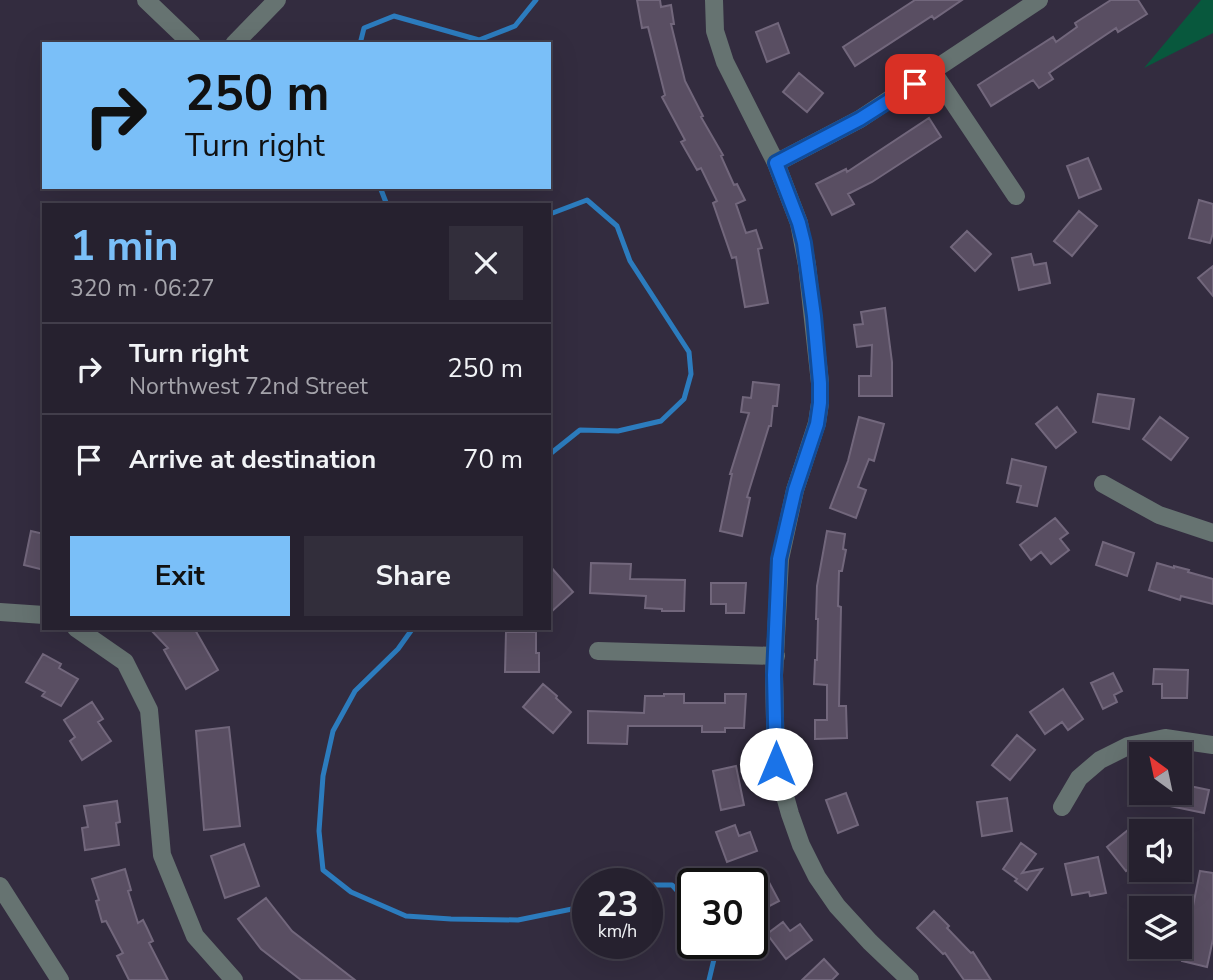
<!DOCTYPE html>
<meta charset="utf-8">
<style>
:root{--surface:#26212f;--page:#322e3b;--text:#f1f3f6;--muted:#a4a3aa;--line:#423e4b;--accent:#7abff8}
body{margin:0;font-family:"Nunito Sans",sans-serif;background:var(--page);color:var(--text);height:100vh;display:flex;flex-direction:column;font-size:26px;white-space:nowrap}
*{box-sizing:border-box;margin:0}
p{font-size:23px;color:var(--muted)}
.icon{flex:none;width:38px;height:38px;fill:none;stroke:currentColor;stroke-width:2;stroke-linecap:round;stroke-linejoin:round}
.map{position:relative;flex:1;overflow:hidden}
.side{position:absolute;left:42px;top:203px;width:509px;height:427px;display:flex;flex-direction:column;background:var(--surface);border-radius:0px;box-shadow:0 7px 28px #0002,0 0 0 2px var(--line)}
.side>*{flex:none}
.top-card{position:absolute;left:42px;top:42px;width:509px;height:147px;border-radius:0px;box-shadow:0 7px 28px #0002,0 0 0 2px var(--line);background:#7abff8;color:#111;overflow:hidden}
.needle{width:46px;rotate:327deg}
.fabs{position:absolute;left:1129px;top:742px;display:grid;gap:14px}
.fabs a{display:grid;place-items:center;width:63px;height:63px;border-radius:0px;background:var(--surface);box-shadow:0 7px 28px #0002,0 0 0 2px var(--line);font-size:35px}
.speed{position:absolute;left:572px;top:868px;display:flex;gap:14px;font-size:35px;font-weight:700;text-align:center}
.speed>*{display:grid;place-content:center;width:91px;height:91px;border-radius:50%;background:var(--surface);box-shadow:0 7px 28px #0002,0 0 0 2px var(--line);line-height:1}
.speed small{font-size:18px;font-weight:400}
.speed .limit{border:4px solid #111;border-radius:10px;background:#fff;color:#111}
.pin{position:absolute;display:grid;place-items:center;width:60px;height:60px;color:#fff;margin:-30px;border-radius:14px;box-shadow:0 4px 10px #0006}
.me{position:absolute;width:77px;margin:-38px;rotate:0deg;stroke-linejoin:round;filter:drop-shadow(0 0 5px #0008)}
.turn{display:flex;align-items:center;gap:24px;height:147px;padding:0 28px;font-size:32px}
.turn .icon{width:91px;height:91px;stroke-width:2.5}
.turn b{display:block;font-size:49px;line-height:60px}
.round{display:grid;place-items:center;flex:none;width:74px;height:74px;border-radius:0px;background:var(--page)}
.head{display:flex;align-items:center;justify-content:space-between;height:119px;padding:0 28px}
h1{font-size:42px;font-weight:700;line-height:52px;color:var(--accent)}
.button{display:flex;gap:14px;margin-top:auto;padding:14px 28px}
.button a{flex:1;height:80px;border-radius:0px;background:var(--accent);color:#111;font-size:28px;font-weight:700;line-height:80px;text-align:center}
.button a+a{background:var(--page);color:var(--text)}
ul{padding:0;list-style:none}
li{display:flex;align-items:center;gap:21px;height:91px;padding:0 28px;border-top:2px solid var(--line)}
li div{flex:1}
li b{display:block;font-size:26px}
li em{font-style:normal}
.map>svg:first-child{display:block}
.green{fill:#08583d}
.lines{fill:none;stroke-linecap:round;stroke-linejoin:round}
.stream{stroke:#2c7cbe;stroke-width:5}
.building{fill:#594e62;stroke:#72677c;stroke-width:2}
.minor{stroke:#667371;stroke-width:18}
.route-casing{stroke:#114b97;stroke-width:18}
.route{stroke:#1a73e8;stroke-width:12}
</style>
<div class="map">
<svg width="1213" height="980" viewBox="0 0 1213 980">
<rect width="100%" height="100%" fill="#332c3f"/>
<path class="green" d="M 1201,0 L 1213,0 L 1213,33 L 1144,68 Z"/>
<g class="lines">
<path class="stream" d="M 360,44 L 364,28 L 394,16 L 479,40 L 515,26 L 536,0
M 380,187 L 387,205
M 550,214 L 587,200 L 617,226 L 630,261 L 689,352 L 691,374 L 684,399 L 661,421 L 618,431 L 580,430 L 550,454
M 413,628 L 398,649 L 355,691 L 333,731 L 323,776 L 319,831 L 323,870 L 351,892 L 406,916 L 451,919 L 518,920 L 577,908 L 588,903
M 648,885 L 672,885 L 693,908
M 709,980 L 715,955 L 712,943"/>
</g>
<path class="building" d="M 637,0 L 660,0 L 661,7 L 671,5 L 674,24 L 671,24 L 685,81 L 703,116 L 701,117 L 723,155 L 721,156 L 734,185 L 737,184 L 745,200 L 736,204 L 746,233 L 756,230 L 762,248 L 758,249 L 768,303 L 745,307 L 736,257 L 732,258 L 713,203 L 717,201 L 701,168 L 697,170 L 681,142 L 685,140 L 662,97 L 665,95 L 648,27 L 642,28 Z
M 915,0 L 962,0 L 934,19 L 932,16 L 855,66 L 843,47 Z
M 1111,0 L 1138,0 L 1147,14 L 1118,32 L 1116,28 L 1049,73 L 1053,79 L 1039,88 L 1033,80 L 991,106 L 978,85 L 1053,37 L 1056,42 L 1077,27 L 1075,23 Z
M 778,23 L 789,53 L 767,62 L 756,32 Z
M 799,73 L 823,93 L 807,112 L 783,92 Z
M 929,118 L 941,137 L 872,182 L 848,194 L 854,204 L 832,215 L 816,184 L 846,169 L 847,172 Z
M 1088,158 L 1101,189 L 1079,198 L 1067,166 Z
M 1199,200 L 1213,204 L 1213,233 L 1210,243 L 1189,238 Z
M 1079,211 L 1097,226 L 1072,256 L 1054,241 Z
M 967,231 L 991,254 L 975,271 L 951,247 Z
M 1031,254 L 1034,265 L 1046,263 L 1050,283 L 1019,290 L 1012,258 Z
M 1213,266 L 1213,296 L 1198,278 Z
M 885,308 L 892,362 L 892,396 L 859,396 L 859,376 L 871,376 L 872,345 L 857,347 L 854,325 L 863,324 L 861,312 Z
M 753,382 L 779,385 L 777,406 L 773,406 L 771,426 L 769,426 L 747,497 L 750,498 L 742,536 L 720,531 L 732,474 L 730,474 L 749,413 L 741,412 L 743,397 L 751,398 Z
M 1098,394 L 1134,399 L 1129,429 L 1093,422 Z
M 1057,407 L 1076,432 L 1056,448 L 1036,424 Z
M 859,417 L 884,424 L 874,461 L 869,459 L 858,487 L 866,490 L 856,518 L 830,508 L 848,461 Z
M 1160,417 L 1188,438 L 1171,460 L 1143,439 Z
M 1012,459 L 1046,467 L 1037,506 L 1017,502 L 1021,486 L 1007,483 Z
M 1055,518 L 1068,533 L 1060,539 L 1069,550 L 1051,564 L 1041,552 L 1031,560 L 1020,545 Z
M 31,531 L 44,534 L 44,570 L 24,565 Z
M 827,531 L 845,534 L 843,549 L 846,550 L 842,571 L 839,571 L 838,606 L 841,607 L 839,706 L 846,706 L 847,738 L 815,739 L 815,720 L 827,720 L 827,685 L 814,684 L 815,660 L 817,660 L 818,619 L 816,619 L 817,586 Z
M 1103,542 L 1134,553 L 1127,576 L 1096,565 Z
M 591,563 L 631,564 L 630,579 L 685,580 L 684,611 L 662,611 L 662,609 L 645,608 L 646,596 L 590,593 Z
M 1157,563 L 1174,568 L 1174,566 L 1189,570 L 1188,572 L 1213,579 L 1213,604 L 1181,596 L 1180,600 L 1149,590 Z
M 550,566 L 573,592 L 550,613 Z
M 711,583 L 746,583 L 744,613 L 726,613 L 726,604 L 711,604 Z
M 149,628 L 194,628 L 218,670 L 186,689 L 164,650 L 168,648 Z
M 506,632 L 536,632 L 536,653 L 539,653 L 539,672 L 505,672 Z
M 43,654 L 61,664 L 59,668 L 78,679 L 61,706 L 42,696 L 45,692 L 26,682 Z
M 1154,669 L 1188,670 L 1187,698 L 1162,698 L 1162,684 L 1153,684 Z
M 1113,673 L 1122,691 L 1114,695 L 1117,702 L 1103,709 L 1091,683 Z
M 543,684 L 557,696 L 556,698 L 571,712 L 553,733 L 523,707 Z
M 1063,689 L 1083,719 L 1068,730 L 1062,722 L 1045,734 L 1030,712 Z
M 664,694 L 684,694 L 684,703 L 725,703 L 725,694 L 746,694 L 744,728 L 725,728 L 725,732 L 702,732 L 702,726 L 628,726 L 627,744 L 588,743 L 588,711 L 644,713 L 645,696 L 664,696 Z
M 92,702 L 103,719 L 98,722 L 111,741 L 82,760 L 70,741 L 75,737 L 64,720 Z
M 229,727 L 240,826 L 204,830 L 196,731 Z
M 1017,735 L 1035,750 L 1010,780 L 992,765 Z
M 736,766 L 744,805 L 721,810 L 713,771 Z
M 1180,784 L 1209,790 L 1204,813 L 1165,805 L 1167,793 L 1180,793 Z
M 846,793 L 858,825 L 838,833 L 826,800 Z
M 1007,798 L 1012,831 L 982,836 L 977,802 Z
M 117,801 L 120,822 L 116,823 L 119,845 L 85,850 L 82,828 L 88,827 L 84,806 Z
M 735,825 L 739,836 L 750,832 L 757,851 L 727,862 L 716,832 Z
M 1133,826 L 1141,836 L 1141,859 L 1126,871 L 1107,847 Z
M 1021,843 L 1036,854 L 1022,873 L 1042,869 L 1027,890 L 1015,881 L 1017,879 L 1003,869 Z
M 244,844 L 259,886 L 225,898 L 211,856 Z
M 1098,857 L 1106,893 L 1090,896 L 1089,892 L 1072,895 L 1065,864 Z
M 125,869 L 131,890 L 128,891 L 138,923 L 143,920 L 147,928 L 153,941 L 149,943 L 168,980 L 129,980 L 117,956 L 123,953 L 106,921 L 102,922 L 96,901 L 99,900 L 92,879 Z
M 763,871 L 779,901 L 752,915 L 752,877 Z
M 1200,871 L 1213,873 L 1213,939 L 1207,967 L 1182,961 Z
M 266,898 L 292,931 L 355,980 L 301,980 L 261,949 L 238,919 Z
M 934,911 L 949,926 L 947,928 L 971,953 L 973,952 L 991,980 L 964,980 L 945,953 L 943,954 L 917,928 Z
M 783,922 L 790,931 L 800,924 L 812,940 L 786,959 L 767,934 Z
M 824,959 L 838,974 L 832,980 L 802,980 Z"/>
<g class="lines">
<path class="minor" d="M 146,0 L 192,44
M 714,0 L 715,31 L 725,62 L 776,163 L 799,223 L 807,265 L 820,383 L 820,403 L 817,423 L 795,490 L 780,559 L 774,675 L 776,764 L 790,814 L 801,845 L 817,877 L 837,906 L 870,942 L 910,980
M 234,44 L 277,0
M 933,72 L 1016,196
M 776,163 L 860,119 L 1039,0
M 1103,484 L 1159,515 L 1213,533
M 0,612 L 44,615
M 76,628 L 125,662 L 149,710 L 162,855 L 195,936 L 234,980
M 598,651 L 776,656
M 1062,807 L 1079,778 L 1100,760 L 1128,746 L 1165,738 L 1213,745
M 0,886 L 60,980"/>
</g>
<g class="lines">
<defs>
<path id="route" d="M 776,764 L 774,675 L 779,559 L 795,490 L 817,424 L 820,403 L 820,383 L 814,316 L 804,243 L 799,223 L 776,163 L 860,119 L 915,84"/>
</defs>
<use href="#route" class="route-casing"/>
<use href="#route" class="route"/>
</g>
</svg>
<div class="fabs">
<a><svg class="needle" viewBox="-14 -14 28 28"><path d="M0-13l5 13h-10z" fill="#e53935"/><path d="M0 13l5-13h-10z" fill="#a4a3aa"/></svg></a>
<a><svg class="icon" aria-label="sound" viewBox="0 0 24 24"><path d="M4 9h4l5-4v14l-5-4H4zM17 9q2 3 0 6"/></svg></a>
<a><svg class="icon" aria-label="layers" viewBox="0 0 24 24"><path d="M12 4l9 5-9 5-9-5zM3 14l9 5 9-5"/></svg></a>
</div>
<div class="speed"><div>23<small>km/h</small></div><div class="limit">30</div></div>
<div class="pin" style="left:915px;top:84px;background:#d93025"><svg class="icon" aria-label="arrive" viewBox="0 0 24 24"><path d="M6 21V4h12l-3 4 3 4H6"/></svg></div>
<svg class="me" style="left:776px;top:764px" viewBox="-20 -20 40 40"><circle r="19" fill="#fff"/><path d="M0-13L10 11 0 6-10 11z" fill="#1a73e8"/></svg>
<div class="top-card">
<div class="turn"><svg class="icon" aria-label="right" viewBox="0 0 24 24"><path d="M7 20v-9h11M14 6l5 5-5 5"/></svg><div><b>250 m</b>Turn right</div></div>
</div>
<section class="side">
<div class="head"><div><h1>1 min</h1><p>320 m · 06:27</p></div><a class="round"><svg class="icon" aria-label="close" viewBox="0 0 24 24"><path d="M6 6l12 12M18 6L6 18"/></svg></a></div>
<ul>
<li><svg class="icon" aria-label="right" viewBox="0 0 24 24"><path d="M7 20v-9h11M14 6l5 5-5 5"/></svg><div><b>Turn right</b><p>Northwest 72nd Street</p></div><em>250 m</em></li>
<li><svg class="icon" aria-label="arrive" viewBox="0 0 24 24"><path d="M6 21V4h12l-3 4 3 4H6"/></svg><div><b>Arrive at destination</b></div><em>70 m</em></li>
</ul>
<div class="button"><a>Exit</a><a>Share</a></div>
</section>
</div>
